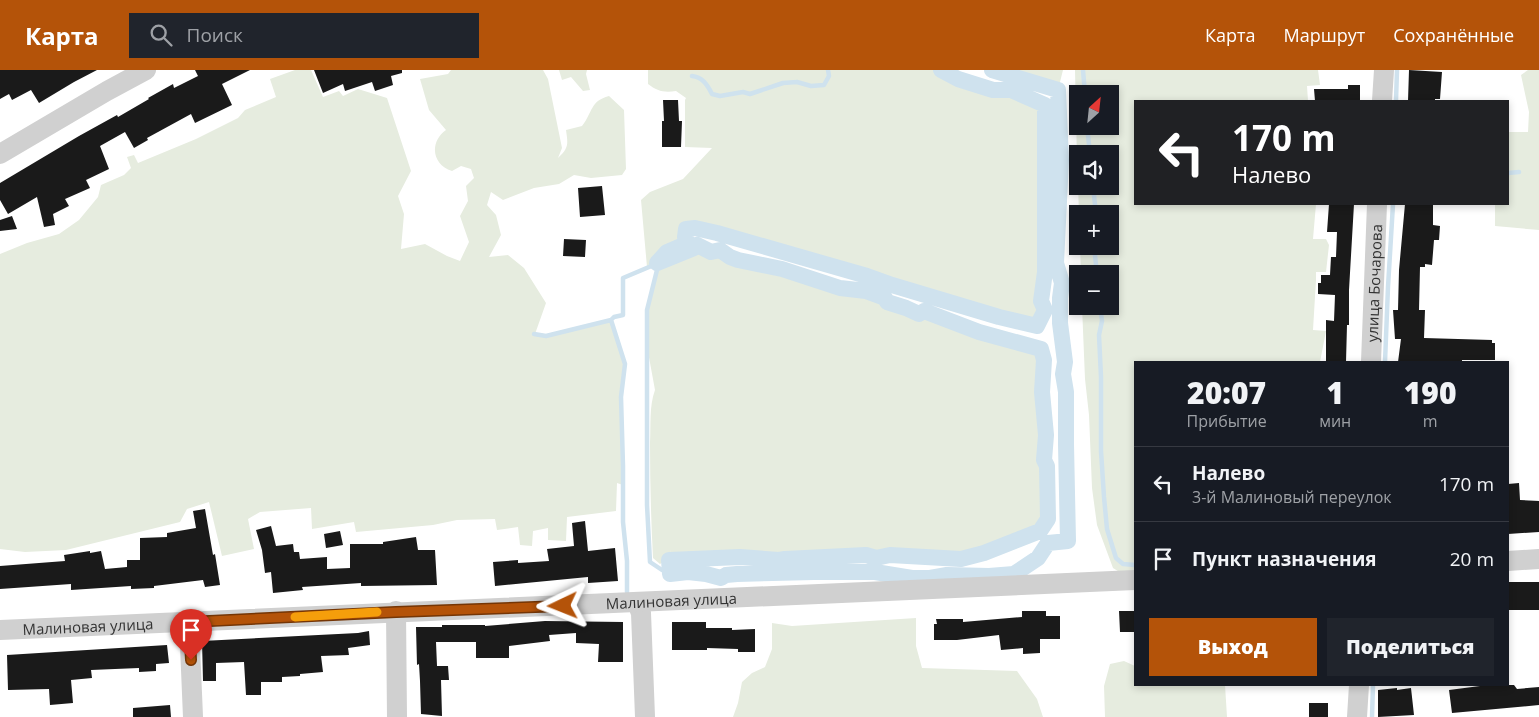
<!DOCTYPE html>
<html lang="ru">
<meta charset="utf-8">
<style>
:root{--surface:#171b24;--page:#20242c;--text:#f1f3f6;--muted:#9ea1a6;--line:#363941;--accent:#b45309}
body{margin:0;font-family:"Open Sans",sans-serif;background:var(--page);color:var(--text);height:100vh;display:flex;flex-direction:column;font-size:19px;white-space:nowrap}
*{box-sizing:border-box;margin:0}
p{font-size:16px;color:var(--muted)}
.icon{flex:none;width:28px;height:28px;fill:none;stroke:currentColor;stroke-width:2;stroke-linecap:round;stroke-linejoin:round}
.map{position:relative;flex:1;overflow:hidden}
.panel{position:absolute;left:1134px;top:291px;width:375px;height:325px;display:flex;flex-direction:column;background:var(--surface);border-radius:0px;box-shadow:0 2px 8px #0003}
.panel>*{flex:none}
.hud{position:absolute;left:1134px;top:30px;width:375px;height:105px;border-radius:0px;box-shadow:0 2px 8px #0003;background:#202124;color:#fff;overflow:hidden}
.needle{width:32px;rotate:27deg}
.tools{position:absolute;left:1069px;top:15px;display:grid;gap:10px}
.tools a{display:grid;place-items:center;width:50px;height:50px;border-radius:0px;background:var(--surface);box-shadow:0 2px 8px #0003;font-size:25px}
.pin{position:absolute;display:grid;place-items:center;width:42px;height:42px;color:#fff;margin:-51px -21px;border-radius:50% 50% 50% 0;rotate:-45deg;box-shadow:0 0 5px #0007}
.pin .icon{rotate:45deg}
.me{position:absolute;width:55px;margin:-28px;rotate:268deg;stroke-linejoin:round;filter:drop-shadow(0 0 4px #0008)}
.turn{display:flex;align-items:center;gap:18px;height:105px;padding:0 15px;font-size:22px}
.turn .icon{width:65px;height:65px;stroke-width:2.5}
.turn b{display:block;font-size:35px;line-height:42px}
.eta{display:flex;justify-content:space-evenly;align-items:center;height:85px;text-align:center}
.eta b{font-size:30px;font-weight:800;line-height:35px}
.primary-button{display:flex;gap:10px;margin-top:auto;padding:10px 15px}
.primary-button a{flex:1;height:58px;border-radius:0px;background:var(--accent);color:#fff;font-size:20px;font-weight:800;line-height:58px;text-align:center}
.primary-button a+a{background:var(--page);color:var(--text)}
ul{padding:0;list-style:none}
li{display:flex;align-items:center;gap:15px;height:75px;padding:0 15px;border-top:1px solid var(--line)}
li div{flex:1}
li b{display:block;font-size:19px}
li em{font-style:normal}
header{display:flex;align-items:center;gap:30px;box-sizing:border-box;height:70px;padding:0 25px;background:var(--accent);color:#fff}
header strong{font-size:24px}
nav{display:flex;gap:28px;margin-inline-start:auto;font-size:18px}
.search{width:350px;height:45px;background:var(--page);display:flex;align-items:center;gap:12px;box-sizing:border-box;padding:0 18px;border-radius:0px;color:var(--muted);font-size:19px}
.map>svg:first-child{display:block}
.green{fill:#e6ecdf;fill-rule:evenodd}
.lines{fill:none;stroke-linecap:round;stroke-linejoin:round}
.stream{stroke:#cfe2ee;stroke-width:4.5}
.canal{stroke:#cfe2ee;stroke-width:16}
.building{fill:#1a1a1a}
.minor{stroke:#d0d0d0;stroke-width:20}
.route-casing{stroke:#753606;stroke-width:12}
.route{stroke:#b45309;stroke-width:9}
.slow{stroke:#f59e0b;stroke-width:9}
.labels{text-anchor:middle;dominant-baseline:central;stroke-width:5;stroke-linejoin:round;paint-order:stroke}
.street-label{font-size:15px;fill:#333;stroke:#fff}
</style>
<header>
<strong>Карта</strong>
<div class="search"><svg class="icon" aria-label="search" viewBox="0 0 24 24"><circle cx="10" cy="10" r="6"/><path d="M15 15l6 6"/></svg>Поиск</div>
<nav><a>Карта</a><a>Маршрут</a><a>Сохранённые</a></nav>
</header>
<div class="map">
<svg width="1539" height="647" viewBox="0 0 1539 647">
<rect width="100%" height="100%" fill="#fff"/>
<path class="green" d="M 295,0 L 311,0 L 323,27 L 339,21 L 343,26 L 358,19 L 387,28 L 411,101 L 398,126 L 404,144 L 401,179 L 425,174 L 447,186 L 460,191 L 469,172 L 460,146 L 468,131 L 466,116 L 474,108 L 471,99 L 461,96 L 452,101 C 432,95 429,72 446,60 L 429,40 L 420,9 L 448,4 L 451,0 L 543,0 L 548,9 L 562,78 L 558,88 C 569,78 568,74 566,60 L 582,56 C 593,42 590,31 609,26 L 624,40 L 626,99 L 622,105 L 591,108 L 574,105 L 559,114 L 534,118 L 503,130 L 491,122 L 487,135 L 496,145 L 501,165 L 489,187 L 508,185 L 524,198 L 546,233 L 535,264 L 546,266 L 611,250 L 625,294 L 621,327 L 623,415 L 617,413 L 616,441 L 567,447 L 566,471 L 548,470 L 548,458 L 533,461 L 532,476 L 520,475 L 518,457 L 497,460 L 495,449 L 457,450 L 433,455 L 356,462 L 354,452 L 312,459 L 311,438 L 260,442 L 248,449 L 254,479 L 222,486 L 209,432 L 187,439 L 180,452 L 66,480 L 25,482 L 0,479 L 0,184 L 27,173 L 59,164 L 79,150 L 98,127 L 101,115 L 124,105 L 131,98 L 127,87 L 134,85 L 138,93 L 196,69 L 238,48 L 245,40 L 276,27 L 270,9 Z
M 559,0 L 587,0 L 586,4 L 590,20 L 583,21 L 571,7 L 562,10 Z
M 648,0 L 941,0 L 958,9 L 993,20 L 1011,20 L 1045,35 L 1045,202 L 1041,231 L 1045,240 L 1037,256 L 999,247 L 892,215 L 867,206 L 717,163 L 695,158 L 686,159 L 685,167 L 688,173 L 667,182 L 657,193 L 647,197 L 641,130 L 650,122 L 683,109 L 712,78 L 685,77 L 685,30 L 686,28 L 676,21 C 664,23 657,21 648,14 Z
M 992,0 L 1063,0 L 1058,20 Z
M 1075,0 L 1318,0 L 1320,15 L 1307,16 L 1308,31 L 1135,31 L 1135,134 L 1316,134 L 1313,169 L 1326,169 L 1329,175 L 1326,202 L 1316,202 L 1316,210 L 1313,260 L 1326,261 L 1320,292 L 1135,292 L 1135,503 L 1121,503 L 1113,498 L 1097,455 L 1092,418 L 1089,345 L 1085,309 L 1082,236 L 1110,236 L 1110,204 L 1081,204 L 1080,176 L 1110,176 L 1110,144 L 1079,144 L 1078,116 L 1110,116 L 1110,84 L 1078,84 L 1077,90 ZM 1078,24 L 1110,24 L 1110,56 L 1078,56 Z
M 1528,0 L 1539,0 L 1539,160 L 1495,156 L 1495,134 L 1508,134 L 1508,62 L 1528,62 L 1529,42 L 1521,5 Z
M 697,175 L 711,182 L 720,180 L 730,187 L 738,190 L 782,199 L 840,218 L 866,221 L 885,228 L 887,232 L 906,238 L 919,244 L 924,241 L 979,262 L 1041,279 L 1044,290 L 1042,322 L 1046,365 L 1044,390 L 1047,396 L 1048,449 L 1040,461 L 984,483 L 961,489 L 890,485 L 876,488 L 866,485 L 785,489 L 779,490 L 740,487 L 669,490 L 671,479 L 669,488 L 660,494 L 653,488 C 651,450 650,412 650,373 C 651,356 649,336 655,320 L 646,271 L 647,240 L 661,191 L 694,178 Z
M 916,548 L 916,576 L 922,598 L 1017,601 L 1037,629 L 1043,647 L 733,647 L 738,633 L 742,612 L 752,603 L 765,597 L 772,579 L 772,553 L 792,556 Z
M 1124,591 L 1135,596 L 1135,615 L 1225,615 L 1227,647 L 1105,647 L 1104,616 L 1110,594 Z"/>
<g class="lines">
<path class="stream" d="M 1083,0 L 1085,24
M 692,6 C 702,7 707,14 712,24 L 720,26 L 743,22 L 750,24 L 783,13 L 797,12 L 811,16 L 824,15 L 829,6 L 828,0
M 1396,31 L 1397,0
M 1087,56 L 1090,84
M 1508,103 L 1519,102
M 1093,116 L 1096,144
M 1094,176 L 1097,204
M 659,192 L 647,240 L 647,435 L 650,492 L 662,500 L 676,500
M 1100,236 L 1102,251 L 1099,265 L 1101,307 L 1101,381 L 1104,427 L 1107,459 L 1116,488 L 1123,494 L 1135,495
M 611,250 L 614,247 L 623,245 L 623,208 L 694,178 L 697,175
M 534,264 L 546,266 L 611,250 L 625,294 L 621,327 L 623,396 L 623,452 L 627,491 L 627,522
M 1385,292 L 1388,217 L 1393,134
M 1372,647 L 1373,615"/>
<path class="canal" d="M 941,0 L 958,9 L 993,20 L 1011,20 L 1045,35 L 1045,202 L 1041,231 L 1045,240 L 1037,256 L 999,247 L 892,215 L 867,206 L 717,163 L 695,158 L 686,159 L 685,167 L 688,173 L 667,182 L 657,193 L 694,178 L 697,175 L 711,182 L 720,180 L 730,187 L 738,190 L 782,199 L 840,218 L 866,221 L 885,228 L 887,232 L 906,238 L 919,244 L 924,241 L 979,262 L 1041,279 L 1044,290 L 1042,322 L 1046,365 L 1044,390 L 1047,396 L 1048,449 L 1040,461 L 984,483 L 961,489 L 890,485 L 876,488 L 866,485 L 785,489 L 779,490 L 740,487 L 669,490 L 670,504 L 688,502 L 706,504 L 721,508 L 726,505 L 737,504 L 814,502 L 875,502 L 912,508 L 930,508 L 947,505 L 989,506 L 1014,504 L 1038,488 L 1048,473 L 1068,471 L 1066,374 L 1066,322 L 1063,304 L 1065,292 L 1060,253 L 1060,228 L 1062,213 L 1056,193 L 1061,90 L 1058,20 L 992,0"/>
</g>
<path class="building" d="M 0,0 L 97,0 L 74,12 L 39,33 L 31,20 L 12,30 L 9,24 L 0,29 Z
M 195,0 L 250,0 L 222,14 L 232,35 L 195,53 L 191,44 L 147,68 L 148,70 L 134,78 L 125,62 L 100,76 L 109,99 L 86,110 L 90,118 L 65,129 L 69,136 L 53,144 L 55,155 L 44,157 L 37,127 L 8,144 L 0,130 L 0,113 L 79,66 L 117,45 L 118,47 L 149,29 L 148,28 L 173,14 L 174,18 L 198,6 Z
M 314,0 L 402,0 L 402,3 L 391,6 L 393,15 L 375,21 L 372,12 L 345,21 L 343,14 L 323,23 Z
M 1409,0 L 1442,2 L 1440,29 L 1435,29 L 1435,31 L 1408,31 Z
M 1348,15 L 1360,15 L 1360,31 L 1315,31 L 1314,19 L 1348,19 Z
M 663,30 L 678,30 L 679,51 L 682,51 L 681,77 L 662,77 L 662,51 L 664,51 Z
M 602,116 L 605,145 L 580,147 L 578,118 Z
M 1329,134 L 1354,134 L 1349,220 L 1349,255 L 1347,255 L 1346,292 L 1326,292 L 1326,250 L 1334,251 L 1335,225 L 1318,224 L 1318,213 L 1321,213 L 1321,205 L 1330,205 L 1331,187 L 1336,187 L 1337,162 L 1327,162 Z
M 1405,134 L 1433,134 L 1433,155 L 1440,156 L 1439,170 L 1434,170 L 1432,195 L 1425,194 L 1425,197 L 1420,197 L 1419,240 L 1425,240 L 1424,268 L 1492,270 L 1492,273 L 1495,273 L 1495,290 L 1462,290 L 1462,292 L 1398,292 L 1401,269 L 1395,269 L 1393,240 L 1398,240 L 1399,200 Z
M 12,146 L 17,159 L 0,161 L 0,150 Z
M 564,169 L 586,170 L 585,187 L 563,186 Z
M 1519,413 L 1520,430 L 1539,431 L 1539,462 L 1508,464 L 1508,414 Z
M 205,439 L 213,485 L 215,484 L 220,515 L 205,517 L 203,510 L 154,516 L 154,518 L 131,519 L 131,516 L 71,520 L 71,514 L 0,519 L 0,496 L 65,491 L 64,485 L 90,481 L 90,483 L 101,481 L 105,499 L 127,497 L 127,490 L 140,490 L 140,468 L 167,467 L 167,463 L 196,458 L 193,441 Z
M 585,451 L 588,481 L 615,478 L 618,511 L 588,513 L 588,507 L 495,516 L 493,492 L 518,490 L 518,493 L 549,491 L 547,479 L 574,476 L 572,453 Z
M 271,456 L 276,476 L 293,474 L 294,482 L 299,482 L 300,489 L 327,487 L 327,499 L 350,498 L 350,474 L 383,474 L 383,472 L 416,467 L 418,480 L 435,480 L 437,515 L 361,516 L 361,513 L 302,517 L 303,520 L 273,523 L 271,502 L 265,503 L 262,480 L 256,460 Z
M 340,461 L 343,475 L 326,478 L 324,464 Z
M 1508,512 L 1539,512 L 1539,540 L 1508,540 Z
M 1022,541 L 1046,541 L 1046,546 L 1060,546 L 1060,569 L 1040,569 L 1040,583 L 1023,584 L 1023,578 L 1001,580 L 999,565 L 957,570 L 934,570 L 934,554 L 937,554 L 936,549 L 963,549 L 963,552 L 1022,547 Z
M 1119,541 L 1135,541 L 1135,562 L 1120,562 Z
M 545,551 L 623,552 L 623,592 L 598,592 L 599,574 L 576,573 L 576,563 L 549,565 L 550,571 L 509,576 L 509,588 L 476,588 L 476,572 L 436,572 L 437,596 L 448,596 L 449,610 L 441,610 L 442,646 L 421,644 L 420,611 L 419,594 L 417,595 L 416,557 L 442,557 L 442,555 L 485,555 L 485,556 Z
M 672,552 L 706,552 L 706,558 L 732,558 L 732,560 L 755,559 L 755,582 L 738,582 L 738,579 L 707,578 L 707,580 L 672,580 Z
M 369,561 L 370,575 L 348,578 L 349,585 L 321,586 L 323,602 L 300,604 L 300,606 L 282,607 L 282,612 L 261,612 L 261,625 L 246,625 L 244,592 L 216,593 L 216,611 L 203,611 L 202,571 L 358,563 Z
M 167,575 L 169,593 L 156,594 L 156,601 L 139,602 L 139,598 L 91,600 L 92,608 L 71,610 L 73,633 L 50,635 L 49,619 L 8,620 L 7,585 Z
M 1480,615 L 1514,615 L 1517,619 L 1539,617 L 1539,635 L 1452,643 L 1449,620 L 1480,616 Z
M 1397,618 L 1397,620 L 1411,618 L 1414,645 L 1378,647 L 1378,620 Z
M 1309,633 L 1328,633 L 1328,647 L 1309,647 Z
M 170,635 L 171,647 L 133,647 L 133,638 Z"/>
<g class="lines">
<g class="minor">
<path d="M 1382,31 L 1384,0"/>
<path d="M 0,84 L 107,21 L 146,0"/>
<path id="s1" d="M 1371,292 L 1377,134"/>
<path d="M 1508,491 L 1539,489"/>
<path d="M 637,533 L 641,543 L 645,647"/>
<path d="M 396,541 L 397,647"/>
<path d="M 189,552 L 193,647"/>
<path id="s2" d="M 0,560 L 1135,510"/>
<path d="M 1357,647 L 1359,615"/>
</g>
</g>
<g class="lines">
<defs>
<path id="route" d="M 191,590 L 189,552 L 396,542 L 563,536"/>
</defs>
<use href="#route" class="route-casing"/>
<use href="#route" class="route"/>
<path class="slow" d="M 295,547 L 377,542"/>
</g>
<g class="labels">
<g class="street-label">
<text stroke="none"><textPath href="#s1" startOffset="79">улица Бочарова</textPath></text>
<text stroke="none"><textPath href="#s2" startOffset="672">Малиновая улица</textPath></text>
<text stroke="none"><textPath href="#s2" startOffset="88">Малиновая улица</textPath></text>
</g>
</g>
</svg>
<div class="tools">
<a><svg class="needle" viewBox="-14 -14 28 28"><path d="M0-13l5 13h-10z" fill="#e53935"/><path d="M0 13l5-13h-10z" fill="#9ea1a6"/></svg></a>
<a><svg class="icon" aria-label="sound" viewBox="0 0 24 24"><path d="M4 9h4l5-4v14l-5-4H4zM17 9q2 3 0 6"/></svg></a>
<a>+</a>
<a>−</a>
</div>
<div class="pin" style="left:191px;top:590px;background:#d93025"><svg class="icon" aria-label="arrive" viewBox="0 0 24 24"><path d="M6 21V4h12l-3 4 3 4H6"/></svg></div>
<svg class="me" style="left:563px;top:536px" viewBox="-20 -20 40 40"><path d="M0-17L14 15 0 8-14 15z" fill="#b45309" stroke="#fff" stroke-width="4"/></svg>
<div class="hud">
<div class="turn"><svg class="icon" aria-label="left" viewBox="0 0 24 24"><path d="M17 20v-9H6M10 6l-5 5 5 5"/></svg><div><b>170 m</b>Налево</div></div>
</div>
<section class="panel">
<div class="eta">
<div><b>20:07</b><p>Прибытие</p></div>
<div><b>1</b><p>мин</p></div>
<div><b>190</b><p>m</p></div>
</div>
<ul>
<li><svg class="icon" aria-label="left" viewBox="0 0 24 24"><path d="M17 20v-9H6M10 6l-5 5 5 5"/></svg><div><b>Налево</b><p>3-й Малиновый переулок</p></div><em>170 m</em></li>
<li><svg class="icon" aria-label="arrive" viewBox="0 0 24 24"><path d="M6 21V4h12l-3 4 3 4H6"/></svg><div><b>Пункт назначения</b></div><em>20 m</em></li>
</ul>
<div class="primary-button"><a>Выход</a><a>Поделиться</a></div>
</section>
</div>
